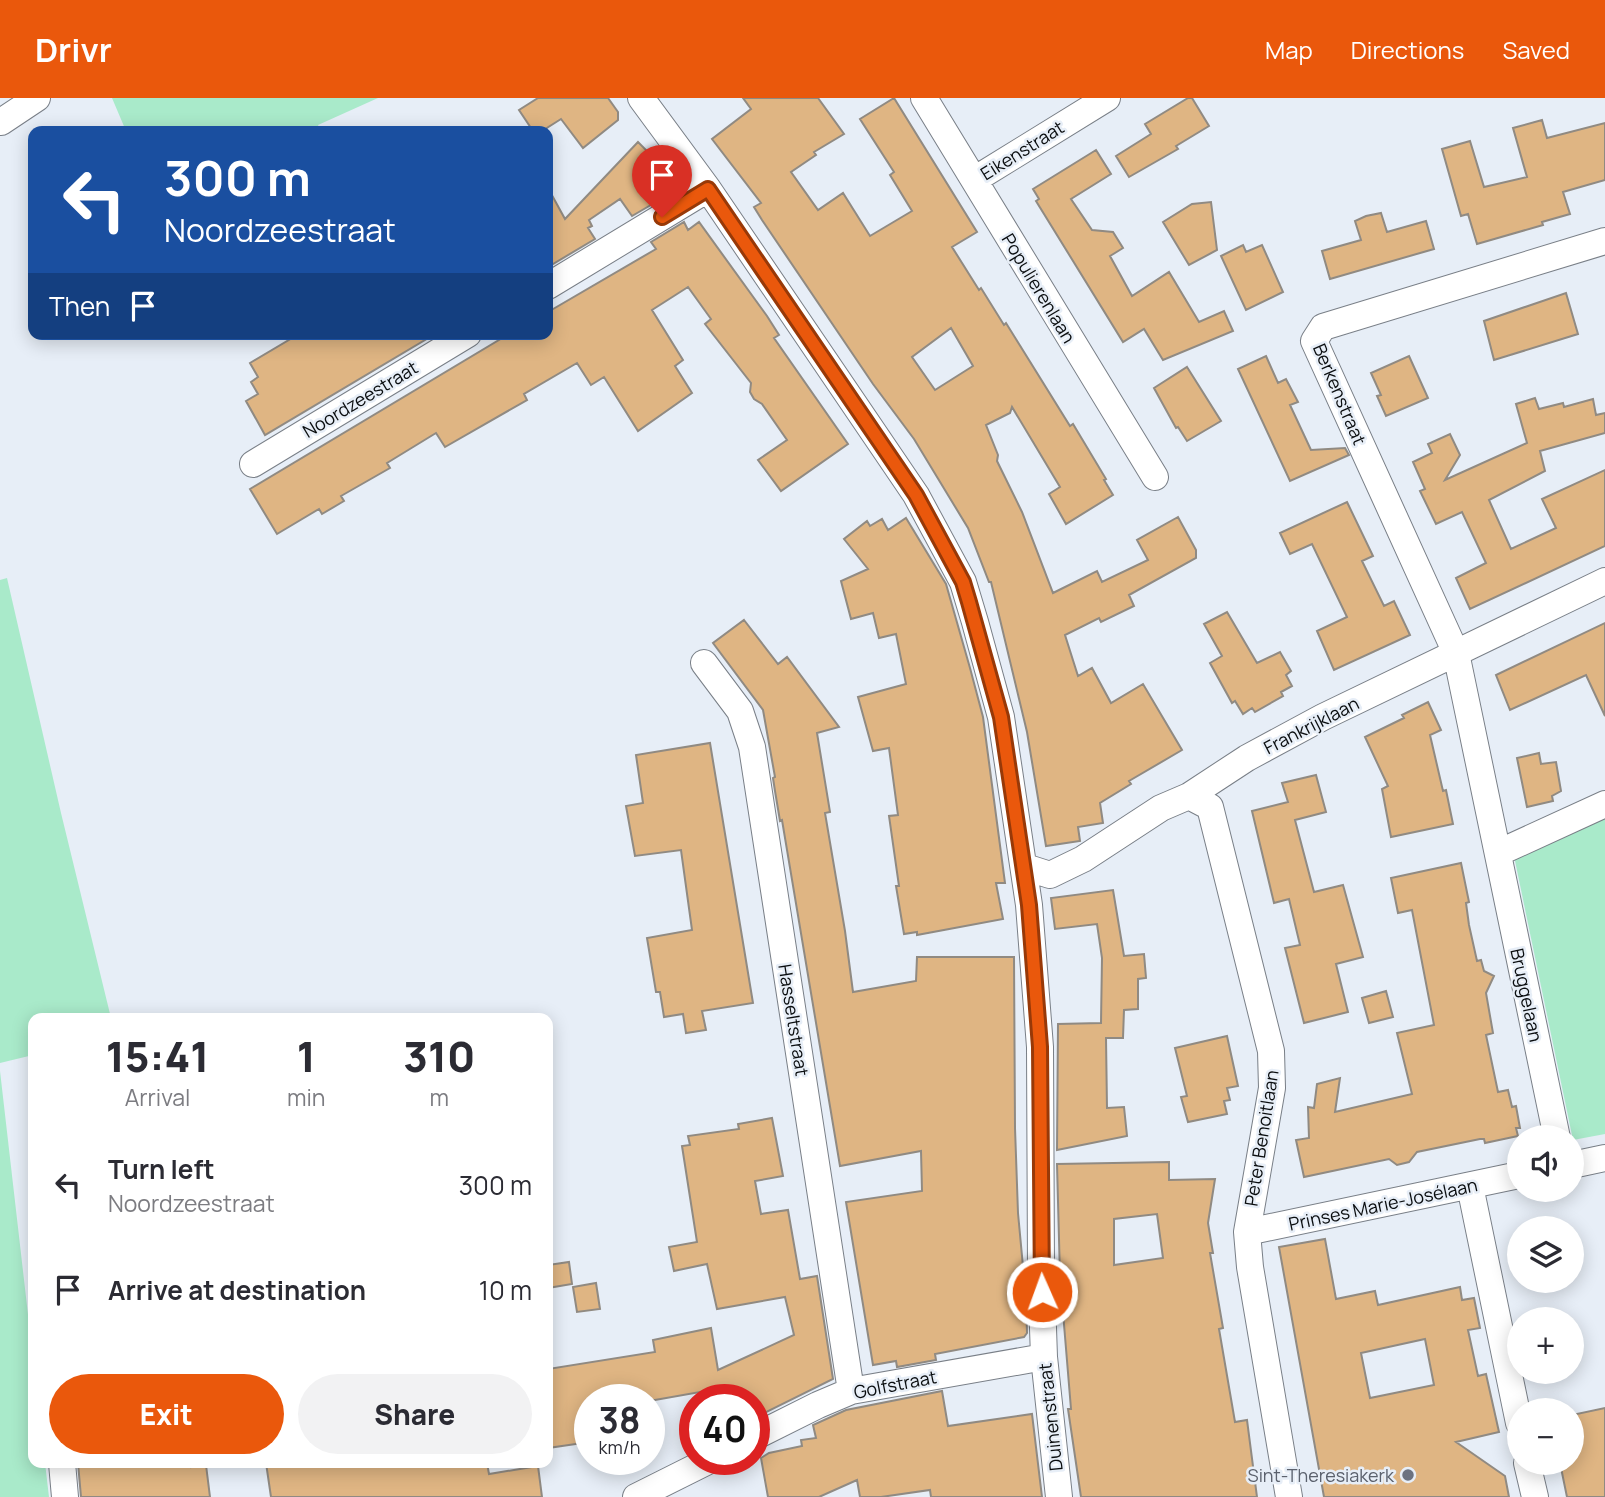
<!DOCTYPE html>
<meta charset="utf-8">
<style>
:root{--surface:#fff;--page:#f2f2f3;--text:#2b2b33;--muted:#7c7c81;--accent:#ea580c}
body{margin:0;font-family:Manrope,sans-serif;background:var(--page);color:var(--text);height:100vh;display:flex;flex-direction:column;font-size:26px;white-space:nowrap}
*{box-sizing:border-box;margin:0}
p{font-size:23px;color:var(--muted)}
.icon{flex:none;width:38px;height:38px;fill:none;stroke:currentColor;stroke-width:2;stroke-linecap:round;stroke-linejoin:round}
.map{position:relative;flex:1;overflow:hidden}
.details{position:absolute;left:28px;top:915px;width:525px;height:455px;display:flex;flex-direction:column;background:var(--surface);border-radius:14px;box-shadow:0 4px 18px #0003}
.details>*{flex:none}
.top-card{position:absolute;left:28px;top:28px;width:525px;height:214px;border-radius:14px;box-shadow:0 4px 18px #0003;background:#1a4fa0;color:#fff;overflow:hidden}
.fabs{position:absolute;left:1507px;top:1027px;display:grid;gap:14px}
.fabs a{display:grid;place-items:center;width:77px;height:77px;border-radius:50%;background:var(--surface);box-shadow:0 4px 18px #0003;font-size:35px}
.speed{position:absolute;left:574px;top:1286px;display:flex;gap:14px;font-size:35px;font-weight:700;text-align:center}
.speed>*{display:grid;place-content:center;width:91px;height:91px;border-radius:50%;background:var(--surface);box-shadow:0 4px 18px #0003;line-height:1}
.speed small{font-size:18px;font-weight:400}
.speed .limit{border:10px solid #d22;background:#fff;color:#111}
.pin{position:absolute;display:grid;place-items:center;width:60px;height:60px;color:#fff;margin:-72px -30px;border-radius:50% 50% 50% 0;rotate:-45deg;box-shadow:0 0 7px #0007}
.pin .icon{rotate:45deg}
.me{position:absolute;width:77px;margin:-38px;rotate:358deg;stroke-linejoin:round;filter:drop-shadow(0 0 5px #0008)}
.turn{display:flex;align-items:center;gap:24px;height:147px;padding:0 21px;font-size:32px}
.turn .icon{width:91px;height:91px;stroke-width:2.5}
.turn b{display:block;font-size:49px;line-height:60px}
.then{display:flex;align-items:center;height:66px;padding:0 21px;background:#0003;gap:14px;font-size:26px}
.eta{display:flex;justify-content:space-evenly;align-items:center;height:119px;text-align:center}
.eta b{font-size:42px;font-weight:800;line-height:49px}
.button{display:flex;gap:14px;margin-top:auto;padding:14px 21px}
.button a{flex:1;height:80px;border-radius:42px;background:var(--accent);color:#fff;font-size:28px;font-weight:800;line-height:80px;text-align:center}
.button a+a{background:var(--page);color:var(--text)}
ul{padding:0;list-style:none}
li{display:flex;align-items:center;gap:21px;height:105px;padding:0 21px}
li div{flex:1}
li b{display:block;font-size:26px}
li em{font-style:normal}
header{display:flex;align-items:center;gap:42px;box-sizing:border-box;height:98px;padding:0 35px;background:var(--accent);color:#fff}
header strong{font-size:33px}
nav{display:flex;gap:38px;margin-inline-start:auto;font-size:24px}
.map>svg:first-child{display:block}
.green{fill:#a9eaca}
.building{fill:#dfb583;stroke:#908a82;stroke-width:2;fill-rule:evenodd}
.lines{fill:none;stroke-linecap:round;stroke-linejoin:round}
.minor-casing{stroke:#797f87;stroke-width:28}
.minor{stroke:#fff;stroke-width:26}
.route-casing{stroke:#983908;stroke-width:18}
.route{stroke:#ea580c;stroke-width:12}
.worship-dot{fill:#6b7280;stroke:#e7eef7;stroke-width:2.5}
.labels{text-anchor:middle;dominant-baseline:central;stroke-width:5;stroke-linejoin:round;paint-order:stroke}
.street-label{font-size:18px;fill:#0a0d0f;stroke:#e7eef7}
.worship-label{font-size:18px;fill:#5b616d;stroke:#e7eef7;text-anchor:end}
</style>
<header>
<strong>Drivr</strong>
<nav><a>Map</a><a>Directions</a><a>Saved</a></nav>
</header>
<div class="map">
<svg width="1605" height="1399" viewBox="0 0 1605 1399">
<rect width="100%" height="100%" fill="#e7eef7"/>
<path class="green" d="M 112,0 L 378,0 L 318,27 L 321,33 L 126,33 Z
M 7,480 L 61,715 L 111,920 L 33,920 L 33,957 L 0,965 L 0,482 Z
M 1605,719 L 1605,1036 L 1573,1042 L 1514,758 Z
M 0,973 L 33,1260 L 33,1365 L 45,1365 L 49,1399 L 0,1399 Z"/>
<path class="building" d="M 538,0 L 608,0 L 618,14 L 618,22 L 583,50 L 561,21 L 542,33 L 533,33 L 519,12 Z
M 743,0 L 818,0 L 844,36 L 814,54 L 816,57 L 791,74 L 818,112 L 843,95 L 870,138 L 912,113 L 890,77 L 894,74 L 860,21 L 894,0 L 977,134 L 952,149 L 979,192 L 981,190 L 1004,227 L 1006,225 L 1070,328 L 1073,326 L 1106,381 L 1104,382 L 1113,397 L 1066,426 L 1049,396 L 1060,389 L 1012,309 L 1010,315 L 986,327 L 998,357 L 997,363 L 1022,414 L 1053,495 L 1097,473 L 1102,484 L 1148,462 L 1137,442 L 1178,419 L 1196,452 L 1196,460 L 1129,497 L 1134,508 L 1101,524 L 1099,520 L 1065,537 L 1078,578 L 1092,570 L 1111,605 L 1143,586 L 1182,652 L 1129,683 L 1131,686 L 1100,705 L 1103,725 L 1078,729 L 1080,743 L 1046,748 L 1027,634 L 991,484 L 989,484 L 968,430 L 914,341 L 873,286 L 762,122 L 754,109 L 761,105 L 712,41 L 751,11 ZM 951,230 L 973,268 L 935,292 L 912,259 Z
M 1188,0 L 1192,0 L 1209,28 L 1176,48 L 1178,51 L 1129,79 L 1116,58 L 1151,36 L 1145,26 Z
M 1542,22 L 1547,40 L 1605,25 L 1605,82 L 1563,94 L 1570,116 L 1542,124 L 1543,127 L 1477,146 L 1468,116 L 1461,118 L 1442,51 L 1470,43 L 1484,89 L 1527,79 L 1513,30 Z
M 638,44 L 649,55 L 666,84 L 661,86 L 668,97 L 632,118 L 620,101 L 589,122 L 592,128 L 588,130 L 595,141 L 548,169 L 548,90 L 565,121 Z
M 1096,52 L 1111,76 L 1071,101 L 1092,132 L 1113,134 L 1123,150 L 1110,158 L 1132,198 L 1169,174 L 1199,224 L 1224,213 L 1233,233 L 1163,262 L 1144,231 L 1123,244 L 1036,103 L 1039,101 L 1033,91 Z
M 1211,104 L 1217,152 L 1189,167 L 1163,124 L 1192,106 Z
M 1381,115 L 1387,134 L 1426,123 L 1434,151 L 1330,181 L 1322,153 L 1361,142 L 1355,123 L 1366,118 Z
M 684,124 L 688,132 L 699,124 L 767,218 L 779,237 L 774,240 L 848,346 L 781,393 L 758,362 L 787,342 L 762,306 L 754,301 L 750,294 L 751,285 L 705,226 L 711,221 L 688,189 L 652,212 L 683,262 L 675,268 L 692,295 L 638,333 L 604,279 L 591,287 L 577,265 L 524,296 L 527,302 L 445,349 L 436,335 L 387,365 L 390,370 L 341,398 L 344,403 L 322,416 L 319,411 L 277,436 L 250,391 L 509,236 L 548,236 L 548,214 L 656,151 L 651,144 Z
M 1243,147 L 1246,154 L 1262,147 L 1283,194 L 1246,212 L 1221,158 Z
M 1566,195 L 1578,236 L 1494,262 L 1484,223 Z
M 299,236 L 435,236 L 265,337 L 246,303 L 258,296 L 251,284 L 258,279 L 250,265 Z
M 1266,258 L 1278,285 L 1286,281 L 1298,304 L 1290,307 L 1311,352 L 1345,350 L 1349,357 L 1290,383 L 1238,271 Z
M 1409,258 L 1428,300 L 1386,318 L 1377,298 L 1381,297 L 1371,275 Z
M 1187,269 L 1221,323 L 1187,343 L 1178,329 L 1176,330 L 1154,290 Z
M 1535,300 L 1539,311 L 1563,305 L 1564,309 L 1593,301 L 1596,317 L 1605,315 L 1605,335 L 1540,353 L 1545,373 L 1489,402 L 1511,451 L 1556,430 L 1542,401 L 1605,372 L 1605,448 L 1470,511 L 1456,480 L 1486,465 L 1462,414 L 1436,426 L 1420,393 L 1425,391 L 1413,364 L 1432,355 L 1428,346 L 1450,336 L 1460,357 L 1445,382 L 1527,345 L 1516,306 Z
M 1347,404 L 1373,458 L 1362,463 L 1384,508 L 1394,503 L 1410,537 L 1334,572 L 1317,533 L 1347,519 L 1312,446 L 1290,456 L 1280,435 Z
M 906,420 L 946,486 L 970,570 L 983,619 L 1005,785 L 996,785 L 1003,821 L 917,837 L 917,834 L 904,836 L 896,788 L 899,788 L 889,718 L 898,717 L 889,650 L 873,653 L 858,599 L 906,586 L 896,536 L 879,540 L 873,515 L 851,521 L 841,483 L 868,471 L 844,441 L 867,423 L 870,428 L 882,421 L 888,432 Z
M 1227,514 L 1257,565 L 1280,554 L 1291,573 L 1286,577 L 1292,588 L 1281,594 L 1283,598 L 1255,614 L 1252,610 L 1243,616 L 1235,603 L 1232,605 L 1210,565 L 1222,558 L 1204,526 Z
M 744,522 L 778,566 L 787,559 L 839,629 L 817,635 L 830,714 L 825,715 L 845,833 L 853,894 L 916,883 L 917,859 L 1014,859 L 1015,1030 L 1018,1115 L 1026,1201 L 1027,1235 L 1024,1239 L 935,1256 L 936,1262 L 897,1269 L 896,1263 L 873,1267 L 846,1104 L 922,1093 L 921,1053 L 840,1068 L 782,722 L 780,723 L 775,693 L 773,680 L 775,679 L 763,612 L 713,545 Z
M 1605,525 L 1605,618 L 1586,577 L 1510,612 L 1496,577 Z
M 1428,604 L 1441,632 L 1430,637 L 1443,693 L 1446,692 L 1453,726 L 1391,739 L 1382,691 L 1388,688 L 1365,639 L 1404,620 L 1402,617 Z
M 710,645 L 753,905 L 702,913 L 706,932 L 686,935 L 683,916 L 664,919 L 660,894 L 656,894 L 647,840 L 692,832 L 681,752 L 635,758 L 626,708 L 643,705 L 636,657 Z
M 1539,655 L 1541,666 L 1556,664 L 1561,693 L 1552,698 L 1553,703 L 1527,709 L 1517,660 Z
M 1316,677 L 1326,714 L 1295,722 L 1314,794 L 1343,787 L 1363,859 L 1336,866 L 1348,914 L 1304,925 L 1285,850 L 1300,847 L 1289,801 L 1274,805 L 1252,713 L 1288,704 L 1282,685 Z
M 1461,765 L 1469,804 L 1466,805 L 1469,827 L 1477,863 L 1481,862 L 1484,873 L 1494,878 L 1486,895 L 1493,935 L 1486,937 L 1498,994 L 1508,992 L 1512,1009 L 1516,1008 L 1520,1030 L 1516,1030 L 1518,1038 L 1485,1045 L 1484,1041 L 1480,1041 L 1417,1054 L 1409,1064 L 1397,1067 L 1389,1061 L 1304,1079 L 1296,1042 L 1309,1040 L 1308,1009 L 1314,1010 L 1317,986 L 1340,980 L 1335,1014 L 1412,996 L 1397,935 L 1434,927 L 1412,812 L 1398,815 L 1391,780 Z
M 1113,792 L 1124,858 L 1144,856 L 1146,880 L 1138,881 L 1138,911 L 1124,912 L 1123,940 L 1106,940 L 1107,1010 L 1124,1009 L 1127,1038 L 1057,1052 L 1058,926 L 1101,925 L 1102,860 L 1097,826 L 1055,831 L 1051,800 Z
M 1386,893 L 1393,919 L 1369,925 L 1362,900 Z
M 1227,938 L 1238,988 L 1227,990 L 1230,1002 L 1224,1003 L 1227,1016 L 1188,1024 L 1181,999 L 1187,998 L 1175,950 Z
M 772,1020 L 783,1078 L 755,1083 L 761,1116 L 788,1112 L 800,1181 L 817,1178 L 833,1281 L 754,1320 L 754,1302 L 735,1302 L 728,1289 L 655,1302 L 590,1302 L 590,1344 L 548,1350 L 548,1271 L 655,1254 L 653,1242 L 711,1230 L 718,1272 L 794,1237 L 785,1199 L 717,1211 L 707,1166 L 674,1173 L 669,1149 L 697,1144 L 682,1048 L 690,1047 L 688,1038 L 739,1031 L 738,1026 Z
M 1169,1064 L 1169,1082 L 1215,1081 L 1208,1125 L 1213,1155 L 1210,1155 L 1223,1230 L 1219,1231 L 1235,1324 L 1247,1322 L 1257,1399 L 1081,1399 L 1068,1311 L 1071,1311 L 1060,1178 L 1057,1066 ZM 1157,1116 L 1163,1160 L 1114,1167 L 1114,1121 Z
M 1325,1141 L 1336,1201 L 1375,1193 L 1378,1207 L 1460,1189 L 1462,1202 L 1474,1200 L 1480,1230 L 1468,1232 L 1478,1278 L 1486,1276 L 1499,1334 L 1456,1344 L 1505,1378 L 1509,1399 L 1324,1399 L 1279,1149 ZM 1425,1241 L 1434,1287 L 1370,1300 L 1361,1255 Z
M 569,1164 L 572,1186 L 548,1190 L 548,1167 Z
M 596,1185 L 600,1211 L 577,1214 L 573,1189 Z
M 942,1293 L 948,1328 L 1032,1316 L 1042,1399 L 931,1399 L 930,1392 L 881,1399 L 860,1399 L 857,1382 L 819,1399 L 768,1399 L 761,1360 L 769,1355 L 802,1348 L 801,1342 L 816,1340 L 813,1327 L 846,1312 Z
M 1605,1310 L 1605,1399 L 1567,1399 L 1560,1365 L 1572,1365 L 1572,1317 Z
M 78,1365 L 191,1365 L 191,1369 L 206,1367 L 210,1399 L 81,1399 Z
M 266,1365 L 487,1365 L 489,1376 L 538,1368 L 542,1399 L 271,1399 Z"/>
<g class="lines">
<defs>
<path id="minor" d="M 641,0 L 708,91 L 916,397 L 963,484 L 975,524 L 1001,619 L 1029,807 L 1040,949 L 1041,1172 L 1044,1259 L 1059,1399
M 924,0 L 1155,379
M 1,24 L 37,0
M 974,82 L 1107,0
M 548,188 L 708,91
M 253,366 L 468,236
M 704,565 L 740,613 L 752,649 L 851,1293
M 1189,698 L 1210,709 L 1271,953 L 1272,990 L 1247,1134 L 1250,1169 L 1289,1399
M 1498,755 L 1605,706
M 1025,769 L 1050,777 L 1083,761 L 1161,710 L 1189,698 L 1247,660 L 1323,619 L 1605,483
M 1557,1040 L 1456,555 L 1314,243 L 1323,229 L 1605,143
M 1572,1067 L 1605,1060
M 1470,1088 L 1519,1325
M 1247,1134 L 1519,1077
M 754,1339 L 818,1307 L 851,1293 L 1044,1259
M 62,1365 L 65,1399
M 1527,1365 L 1535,1399
M 636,1399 L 710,1362"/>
</defs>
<use href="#minor" class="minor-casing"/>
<use href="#minor" class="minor"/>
</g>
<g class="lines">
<defs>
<path id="route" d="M 662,119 L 708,91 L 916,397 L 963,484 L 969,504 L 1001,619 L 1029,807 L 1040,949 L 1042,1194"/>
</defs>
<use href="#route" class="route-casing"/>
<use href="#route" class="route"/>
</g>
<circle class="worship-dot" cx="1408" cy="1377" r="7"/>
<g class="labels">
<g class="street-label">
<text transform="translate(1022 52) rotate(-32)">Eikenstraat</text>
<text transform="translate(1039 190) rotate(59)">Populierenlaan</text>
<text transform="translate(1340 296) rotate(67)">Berkenstraat</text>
<text transform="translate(360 301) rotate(-31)">Noordzeestraat</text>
<text transform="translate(1311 627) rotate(-27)">Frankrijklaan</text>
<text transform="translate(1527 897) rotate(78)">Bruggelaan</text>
<text transform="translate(794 922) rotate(81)">Hasseltstraat</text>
<text transform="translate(1261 1040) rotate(-81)">Peter Benoitlaan</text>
<text transform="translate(1383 1106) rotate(-12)">Prinses Marie-Josélaan</text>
<text transform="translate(895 1286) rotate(-11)">Golfstraat</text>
<text transform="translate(1050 1319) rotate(-96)">Duinenstraat</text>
</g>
<g class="worship-label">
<text x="1394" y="1377">Sint-Theresiakerk</text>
</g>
</g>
</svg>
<div class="fabs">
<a><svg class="icon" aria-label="sound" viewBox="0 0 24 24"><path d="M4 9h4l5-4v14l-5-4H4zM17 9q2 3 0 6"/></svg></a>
<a><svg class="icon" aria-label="layers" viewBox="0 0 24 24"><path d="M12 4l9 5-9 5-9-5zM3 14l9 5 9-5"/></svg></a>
<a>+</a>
<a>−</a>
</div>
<div class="speed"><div>38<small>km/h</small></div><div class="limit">40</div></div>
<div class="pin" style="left:662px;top:119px;background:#d93025"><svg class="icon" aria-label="arrive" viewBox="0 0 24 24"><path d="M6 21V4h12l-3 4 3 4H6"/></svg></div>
<svg class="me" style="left:1042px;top:1194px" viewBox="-20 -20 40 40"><circle r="17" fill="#ea580c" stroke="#fff" stroke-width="3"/><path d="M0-11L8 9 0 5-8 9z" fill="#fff"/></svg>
<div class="top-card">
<div class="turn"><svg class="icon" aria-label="left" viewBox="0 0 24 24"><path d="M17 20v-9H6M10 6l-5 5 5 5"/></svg><div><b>300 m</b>Noordzeestraat</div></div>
<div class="then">Then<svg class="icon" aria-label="arrive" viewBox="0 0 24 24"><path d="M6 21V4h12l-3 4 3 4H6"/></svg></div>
</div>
<section class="details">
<div class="eta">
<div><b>15:41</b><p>Arrival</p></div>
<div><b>1</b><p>min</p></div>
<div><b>310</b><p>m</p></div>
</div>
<ul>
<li><svg class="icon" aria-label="left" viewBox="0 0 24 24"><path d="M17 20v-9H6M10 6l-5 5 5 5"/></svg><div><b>Turn left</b><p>Noordzeestraat</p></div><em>300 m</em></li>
<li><svg class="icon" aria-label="arrive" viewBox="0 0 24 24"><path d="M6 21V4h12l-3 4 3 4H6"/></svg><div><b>Arrive at destination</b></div><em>10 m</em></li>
</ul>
<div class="button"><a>Exit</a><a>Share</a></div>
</section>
</div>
